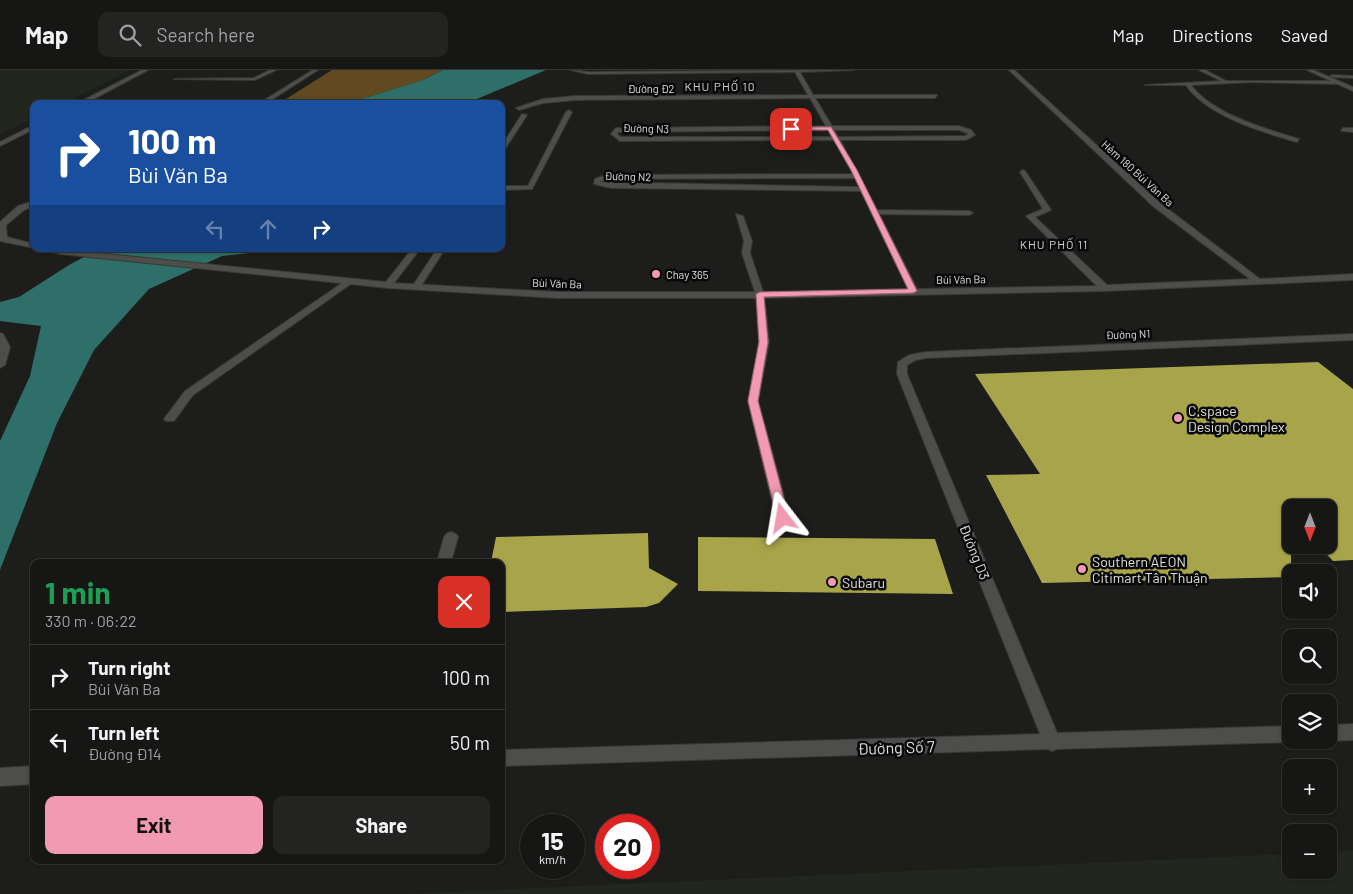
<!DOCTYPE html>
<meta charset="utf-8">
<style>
:root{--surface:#161615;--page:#232322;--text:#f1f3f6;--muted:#9e9fa0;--line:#353534;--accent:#f19ab2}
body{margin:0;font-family:Barlow,sans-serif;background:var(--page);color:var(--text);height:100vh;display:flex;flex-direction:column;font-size:19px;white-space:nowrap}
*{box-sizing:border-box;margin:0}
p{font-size:16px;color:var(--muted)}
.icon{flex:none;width:28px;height:28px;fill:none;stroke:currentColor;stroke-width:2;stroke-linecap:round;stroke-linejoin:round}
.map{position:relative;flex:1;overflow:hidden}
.drawer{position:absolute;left:30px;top:489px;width:475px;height:305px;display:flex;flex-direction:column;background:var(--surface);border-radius:10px;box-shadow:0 1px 4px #0004,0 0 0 1px var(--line)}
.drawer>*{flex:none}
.top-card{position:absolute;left:30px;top:30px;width:475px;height:152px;border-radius:10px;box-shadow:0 1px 4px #0004,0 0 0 1px var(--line);background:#1a4fa0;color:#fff;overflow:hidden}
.needle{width:32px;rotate:180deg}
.fabs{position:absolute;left:1282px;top:429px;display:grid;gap:10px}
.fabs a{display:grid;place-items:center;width:55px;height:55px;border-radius:10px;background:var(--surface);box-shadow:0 1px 4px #0004,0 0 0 1px var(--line);font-size:25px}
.speed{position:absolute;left:520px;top:744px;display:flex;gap:10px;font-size:25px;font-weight:700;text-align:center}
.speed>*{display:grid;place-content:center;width:65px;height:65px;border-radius:50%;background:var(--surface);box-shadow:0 1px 4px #0004,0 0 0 1px var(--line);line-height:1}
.speed small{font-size:12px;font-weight:400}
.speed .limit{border:8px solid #d22;background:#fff;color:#111}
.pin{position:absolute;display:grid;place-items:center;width:42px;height:42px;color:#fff;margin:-21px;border-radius:10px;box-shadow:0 2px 8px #0006}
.me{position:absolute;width:55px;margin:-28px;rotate:346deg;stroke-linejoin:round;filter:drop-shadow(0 0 4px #0008)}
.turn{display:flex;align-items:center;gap:18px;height:105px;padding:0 15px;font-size:22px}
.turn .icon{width:65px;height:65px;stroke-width:2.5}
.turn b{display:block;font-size:35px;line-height:42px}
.lanes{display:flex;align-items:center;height:48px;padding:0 15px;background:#0003;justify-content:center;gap:25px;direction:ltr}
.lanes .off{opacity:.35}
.round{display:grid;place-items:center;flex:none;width:52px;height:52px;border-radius:10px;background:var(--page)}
.summary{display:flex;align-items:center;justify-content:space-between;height:85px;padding:0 15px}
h1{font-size:30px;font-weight:700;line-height:38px;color:#1e9e55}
.primary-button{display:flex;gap:10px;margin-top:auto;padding:10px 15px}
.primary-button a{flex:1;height:58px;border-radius:10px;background:var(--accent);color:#111;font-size:20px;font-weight:700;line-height:58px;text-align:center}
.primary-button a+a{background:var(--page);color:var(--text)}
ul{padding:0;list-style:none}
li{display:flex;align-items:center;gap:15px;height:65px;padding:0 15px;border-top:1px solid var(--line)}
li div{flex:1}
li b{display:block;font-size:19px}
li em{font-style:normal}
header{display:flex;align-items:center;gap:30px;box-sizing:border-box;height:70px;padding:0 25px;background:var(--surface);border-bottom:1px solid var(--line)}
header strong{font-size:24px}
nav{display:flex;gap:28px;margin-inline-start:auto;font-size:18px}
.search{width:350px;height:45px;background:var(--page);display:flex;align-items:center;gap:12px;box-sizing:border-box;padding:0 18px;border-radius:10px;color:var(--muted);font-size:19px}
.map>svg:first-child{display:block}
.built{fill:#21261f}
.forest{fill:#614a1f}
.water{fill:#2e7069}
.building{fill:#a7a44a}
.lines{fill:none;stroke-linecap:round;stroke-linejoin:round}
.service-casing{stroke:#373836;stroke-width:2}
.minor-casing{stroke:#373836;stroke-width:2}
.service{fill:#4d4e4c;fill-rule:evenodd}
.minor{fill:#4d4e4c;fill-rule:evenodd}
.route{fill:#f19ab2;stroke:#9d6474}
.poi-dot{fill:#f19ab2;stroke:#070807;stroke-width:2}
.labels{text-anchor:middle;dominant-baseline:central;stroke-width:5;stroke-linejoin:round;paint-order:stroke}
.far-street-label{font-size:11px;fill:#dfe0de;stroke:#070807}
.far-poi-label{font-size:11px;fill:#dfe0de;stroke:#070807;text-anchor:start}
.far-neighbourhood-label{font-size:12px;letter-spacing:1px;fill:#d4d6d3;stroke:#070807}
.poi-label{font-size:14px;fill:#dfe0de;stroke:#070807;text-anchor:start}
.street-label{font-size:14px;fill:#dfe0de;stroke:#070807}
.near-street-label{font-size:16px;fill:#dfe0de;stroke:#070807}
</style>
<header>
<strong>Map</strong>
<div class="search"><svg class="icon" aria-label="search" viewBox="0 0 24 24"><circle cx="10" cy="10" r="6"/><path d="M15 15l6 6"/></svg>Search here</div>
<nav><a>Map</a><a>Directions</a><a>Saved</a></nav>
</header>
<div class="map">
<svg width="1353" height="824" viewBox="0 0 1353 824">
<rect width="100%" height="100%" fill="#1d1e1c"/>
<path class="built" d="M 0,0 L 131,0 L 62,34 L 34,34 L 34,48 L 0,64 Z
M 1353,781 L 1353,824 L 403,824 L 1291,784 L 1291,800 L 1329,800 L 1329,782 Z"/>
<path class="forest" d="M 332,0 L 443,0 L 423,10 L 345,34 L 278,34 Z"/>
<path class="water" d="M 443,0 L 546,0 L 465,34 L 345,34 L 423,10 Z
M 99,179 L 272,179 L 268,181 L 222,186 L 149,219 L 94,280 L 57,353 L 0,500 L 0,371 L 30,306 L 41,256 L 0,251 L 0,232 L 19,227 L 69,195 Z"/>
<path class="building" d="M 1318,292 L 1353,319 L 1353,490 L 1333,491 L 1318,475 L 1329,475 L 1329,438 L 1291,438 L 1291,507 L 1042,513 L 986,405 L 1040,404 L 975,304 Z
M 648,463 L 649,498 L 678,514 L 659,533 L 646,537 L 501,542 L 501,492 L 491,492 L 496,467 Z
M 698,467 L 935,469 L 953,524 L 698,521 Z"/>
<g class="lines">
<defs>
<path id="service" d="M 1199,0 L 1205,0 L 1226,11 L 1331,11 L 1307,0 L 1313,0 L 1353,17 L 1353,21 L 1338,14 L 1254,12 L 1191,15 C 1212,44 1266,59 1299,69 L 1297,72 C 1262,62 1207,46 1186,15 L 1145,15 L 1222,11 Z
M 1332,5 L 1353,6 L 1353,8 L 1330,7 Z
M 522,44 L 527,45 L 501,85 L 501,77 Z
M 1343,58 L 1353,58 L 1353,62 L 1341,61 Z
M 736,144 L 743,146 L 752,171 L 750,183 L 764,225 L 769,272 L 758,331 L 790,448 L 783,453 L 776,448 L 748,331 L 759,272 L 756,225 L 742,183 L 744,171 Z
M 437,179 L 445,179 L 419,219 L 413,219 L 412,217 Z
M 348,209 L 355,211 L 193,325 L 174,351 L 166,351 L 164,349 L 185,321 Z
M 0,263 L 3,264 L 10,277 L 5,295 L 0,298 Z
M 451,462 L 456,464 L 458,467 L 451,492 L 437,492 L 444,467 L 446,464 Z"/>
<path id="minor" d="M 142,0 L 148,0 L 84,34 L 76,34 Z
M 270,0 L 276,0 L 255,10 L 174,9 L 254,8 Z
M 313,0 L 318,0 L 265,34 L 258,34 Z
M 571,0 L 588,2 L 854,0 L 800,2 L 813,25 L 937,25 L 935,28 L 815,28 L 832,56 L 959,56 L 971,60 L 975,65 L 966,70 L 840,70 L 877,140 L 969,141 L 973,143 L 969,145 L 879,144 L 917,219 L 1097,216 L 1026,146 L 1043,139 L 1020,102 L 1023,100 L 1025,101 L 1051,140 L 1035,147 L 1107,215 L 1250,209 L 1154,137 L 1009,0 L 1014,0 L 1160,133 L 1260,209 L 1353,204 L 1353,210 L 1105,221 L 760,228 L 557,228 L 388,218 L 60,184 L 41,179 L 56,179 L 386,212 L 412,179 L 420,179 L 394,213 L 557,222 L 760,222 L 908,219 L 861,121 L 611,118 L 594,114 L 595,109 L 605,105 L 853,104 L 834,70 L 620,71 L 611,64 L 616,58 L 826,56 L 810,28 L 575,30 L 543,33 L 519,40 L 516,38 L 543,29 L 575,26 L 808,25 L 795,2 L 588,4 ZM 828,60 L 832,67 L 621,67 L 617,64 L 618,62 ZM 834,60 L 959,60 L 969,64 L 965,66 L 838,67 ZM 855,108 L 859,117 L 600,112 L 606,109 Z
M 569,40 L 572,42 L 532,119 L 501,120 L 501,116 L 528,116 L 566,42 Z
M 34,55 L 34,59 L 0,76 L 0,72 Z
M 34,131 L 34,136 L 24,140 L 6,155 L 7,167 L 34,174 L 34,178 L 0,171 L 0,152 L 18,136 Z
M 1353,264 L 1353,270 L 926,288 L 916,290 L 907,295 L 907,304 L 1057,663 L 1291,656 L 1291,670 L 1296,670 L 1291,672 L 1057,679 L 1052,681 L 1048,679 L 501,696 L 501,680 L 1040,664 L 897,304 L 898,292 L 909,285 L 926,282 Z
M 1353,654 L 1353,670 L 1329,671 L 1327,670 L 1329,670 L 1329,655 Z
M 34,696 L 34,714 L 0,716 L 0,698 Z"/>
</defs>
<use href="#service" class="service-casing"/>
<use href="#minor" class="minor-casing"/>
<use href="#service" class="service"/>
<use href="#minor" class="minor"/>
</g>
<path class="route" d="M 789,57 L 831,57 L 857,100 L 917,221 L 913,223 L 764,227 L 768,272 L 758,331 L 789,448 L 783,452 L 777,448 L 748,331 L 759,272 L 756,224 L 760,222 L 908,219 L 851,100 L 828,60 L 791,60 Z"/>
<g class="poi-dot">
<circle cx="656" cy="204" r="5"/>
<circle cx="1178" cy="348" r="5"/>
<circle cx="1082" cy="499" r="5"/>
<circle cx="832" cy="512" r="5"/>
</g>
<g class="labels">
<g class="far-street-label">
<text x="651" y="18">Đường Đ2</text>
<text transform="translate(646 58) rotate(2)">Đường N3</text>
<text transform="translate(1138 103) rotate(42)">Hẻm 180 Bùi Văn Ba</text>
<text transform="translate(628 106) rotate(2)">Đường N2</text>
<text transform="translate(961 209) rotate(-1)">Bùi Văn Ba</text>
<text transform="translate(557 213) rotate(2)">Bùi Văn Ba</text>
<text transform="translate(1128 264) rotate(-2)">Đường N1</text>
</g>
<g class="far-poi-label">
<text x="666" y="204">Chay 365</text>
</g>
<g class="far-neighbourhood-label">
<text x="720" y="16">KHU PHỐ 10</text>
<text x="1054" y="174">KHU PHỐ 11</text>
</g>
<g class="poi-label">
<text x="1188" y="340">C.space<tspan x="1188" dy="16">Design Complex</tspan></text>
<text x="1092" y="491">Southern AEON<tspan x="1092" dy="16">Citimart Tân Thuận</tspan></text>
<text x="842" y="512">Subaru</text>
</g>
<g class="street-label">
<text transform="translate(975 482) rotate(68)">Đường D3</text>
</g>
<g class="near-street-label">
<text transform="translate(896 677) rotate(-2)">Đường Số 7</text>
</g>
</g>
</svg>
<div class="fabs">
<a><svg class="needle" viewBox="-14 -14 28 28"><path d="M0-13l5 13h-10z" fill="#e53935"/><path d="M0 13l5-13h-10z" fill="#9e9fa0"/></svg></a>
<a><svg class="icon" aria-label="sound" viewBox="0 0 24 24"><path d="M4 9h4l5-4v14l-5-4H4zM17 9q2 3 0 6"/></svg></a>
<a><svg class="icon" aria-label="search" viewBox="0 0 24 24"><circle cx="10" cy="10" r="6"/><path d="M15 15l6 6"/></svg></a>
<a><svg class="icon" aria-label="layers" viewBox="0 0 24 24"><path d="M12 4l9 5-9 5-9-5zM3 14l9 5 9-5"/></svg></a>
<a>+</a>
<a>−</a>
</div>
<div class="speed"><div>15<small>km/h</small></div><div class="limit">20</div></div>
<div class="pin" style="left:791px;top:59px;background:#d93025"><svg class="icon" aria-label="arrive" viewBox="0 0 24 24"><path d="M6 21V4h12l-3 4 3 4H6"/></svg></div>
<svg class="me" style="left:783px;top:448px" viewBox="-20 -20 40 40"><path d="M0-17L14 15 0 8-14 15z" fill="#f19ab2" stroke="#fff" stroke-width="4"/></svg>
<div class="top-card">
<div class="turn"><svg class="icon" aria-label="right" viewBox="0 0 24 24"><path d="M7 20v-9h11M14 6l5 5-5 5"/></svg><div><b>100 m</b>Bùi Văn Ba</div></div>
<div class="lanes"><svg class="icon off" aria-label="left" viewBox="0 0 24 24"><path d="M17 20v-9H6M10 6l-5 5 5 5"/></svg><svg class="icon off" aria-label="ahead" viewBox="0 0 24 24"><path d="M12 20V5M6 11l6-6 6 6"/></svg><svg class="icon" aria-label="right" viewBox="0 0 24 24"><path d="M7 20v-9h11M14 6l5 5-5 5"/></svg></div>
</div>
<section class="drawer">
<div class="summary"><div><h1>1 min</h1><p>330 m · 06:22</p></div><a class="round" style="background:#d93025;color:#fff"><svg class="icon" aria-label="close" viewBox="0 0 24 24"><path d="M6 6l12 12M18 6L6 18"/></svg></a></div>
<ul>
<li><svg class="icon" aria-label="right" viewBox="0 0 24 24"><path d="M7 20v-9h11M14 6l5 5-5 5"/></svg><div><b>Turn right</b><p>Bùi Văn Ba</p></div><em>100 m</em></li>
<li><svg class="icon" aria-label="left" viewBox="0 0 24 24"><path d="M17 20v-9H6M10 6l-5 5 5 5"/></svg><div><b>Turn left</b><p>Đường Đ14</p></div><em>50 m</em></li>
</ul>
<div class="primary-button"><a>Exit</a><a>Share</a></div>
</section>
</div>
